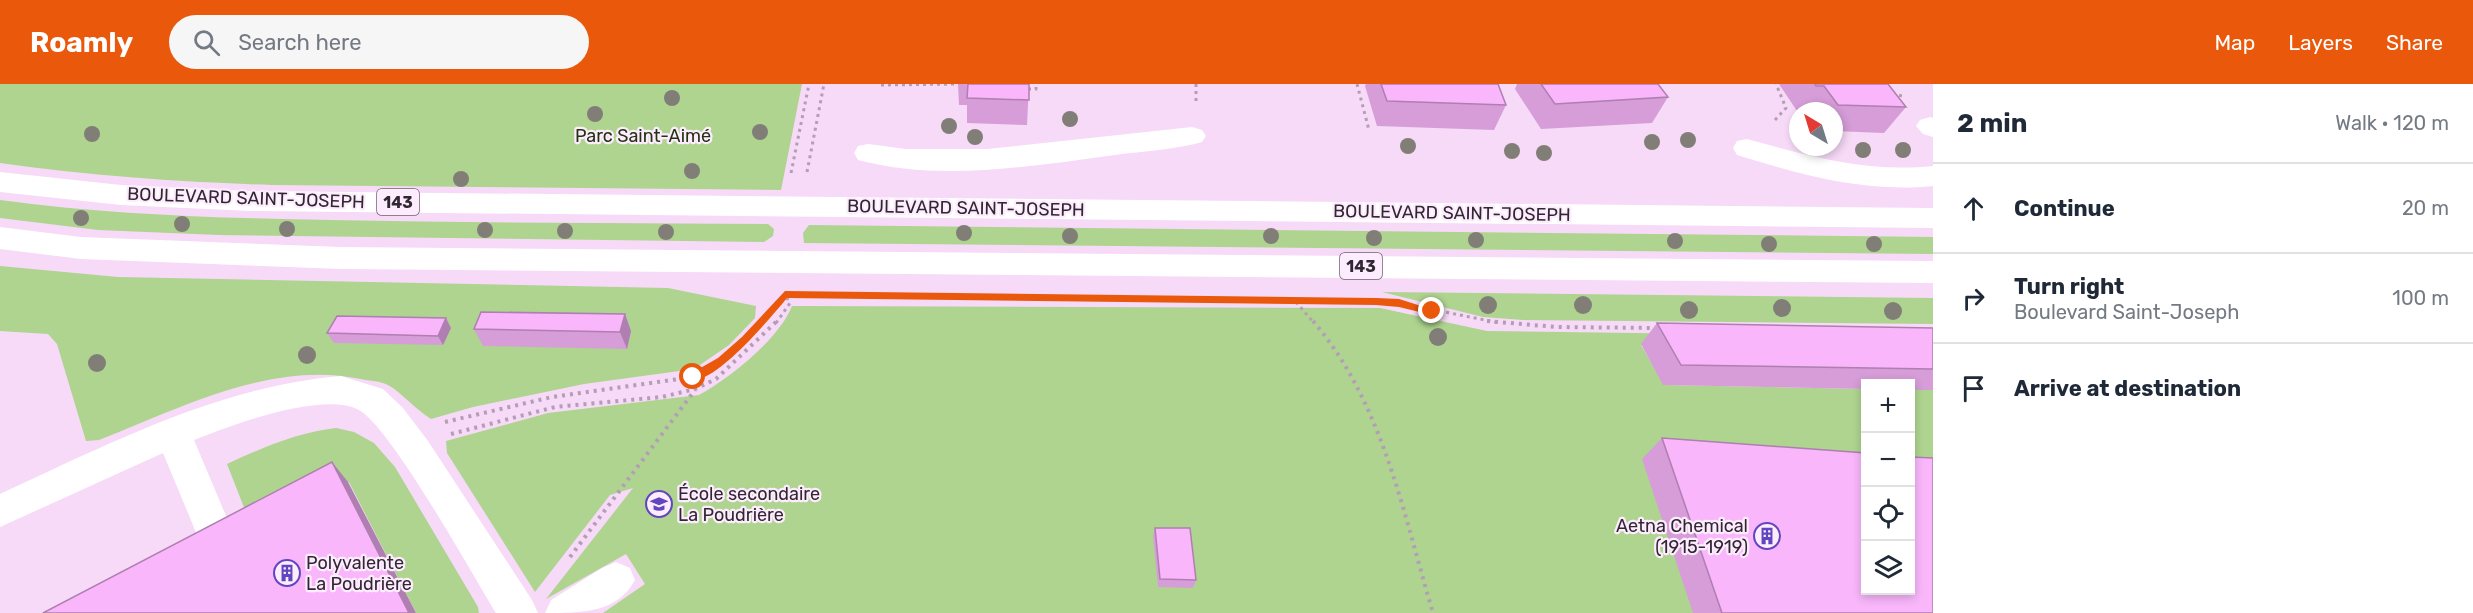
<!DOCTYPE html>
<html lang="en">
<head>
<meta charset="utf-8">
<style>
  body { margin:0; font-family:Rubik,sans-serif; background:#f6f6f7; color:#1f2937 }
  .controls { position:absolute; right:18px; bottom:18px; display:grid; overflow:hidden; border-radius:0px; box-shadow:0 3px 9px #0003 }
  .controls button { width:54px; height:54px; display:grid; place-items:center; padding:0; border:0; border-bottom:2px solid #e0e1e3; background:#fff; color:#1f2937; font:30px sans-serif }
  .compass { position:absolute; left:1789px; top:18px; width:54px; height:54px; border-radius:50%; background:#fff; box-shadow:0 3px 9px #0003; rotate:322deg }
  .stop { position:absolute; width:18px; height:18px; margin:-14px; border:4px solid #ea580c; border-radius:50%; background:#fff }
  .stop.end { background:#ea580c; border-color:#fff; box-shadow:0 2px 6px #0008 }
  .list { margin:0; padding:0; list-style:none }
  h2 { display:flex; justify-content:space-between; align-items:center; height:78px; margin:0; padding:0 24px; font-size:26px }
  h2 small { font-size:20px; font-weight:400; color:#747a83 }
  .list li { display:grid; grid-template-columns:39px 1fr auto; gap:18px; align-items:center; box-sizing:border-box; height:90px; padding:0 24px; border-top:2px solid #e0e1e3 }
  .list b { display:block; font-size:22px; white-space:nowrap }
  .list p { margin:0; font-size:20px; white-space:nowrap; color:#747a83 }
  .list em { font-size:20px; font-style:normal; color:#747a83 }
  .icon { flex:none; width:33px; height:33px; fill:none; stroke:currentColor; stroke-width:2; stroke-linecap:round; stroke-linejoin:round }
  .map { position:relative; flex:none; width:1933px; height:529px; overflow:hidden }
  header { display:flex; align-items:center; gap:36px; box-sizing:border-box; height:84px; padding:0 30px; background:#ea580c; color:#fff }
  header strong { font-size:28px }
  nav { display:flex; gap:33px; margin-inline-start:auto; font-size:21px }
  .search { width:420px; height:54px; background:#f6f6f7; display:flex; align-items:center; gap:15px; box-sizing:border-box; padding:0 21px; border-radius:33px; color:#747a83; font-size:22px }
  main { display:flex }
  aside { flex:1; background:#fff }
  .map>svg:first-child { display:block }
</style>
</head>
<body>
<header>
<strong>Roamly</strong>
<div class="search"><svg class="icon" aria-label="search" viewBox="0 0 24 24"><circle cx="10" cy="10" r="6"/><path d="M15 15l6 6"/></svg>Search here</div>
<nav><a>Map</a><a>Layers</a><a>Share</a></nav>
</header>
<main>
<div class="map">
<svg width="1933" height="529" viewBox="0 0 1933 529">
  <rect width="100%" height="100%" fill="#f6daf7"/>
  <g fill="#aed48f">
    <path d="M0,0H802L781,106L272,101C181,98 90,92 0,79Z"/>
    <path d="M0,116C110,131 220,134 331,136C477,139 623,139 768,140L774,145L773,152L764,158L219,151L98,146L0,134Z"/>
    <path d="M809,141L1933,153V170L804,159L803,149Z"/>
    <path d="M0,182L118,193L668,204L756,222L755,234L729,261L694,285L584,300L473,323L431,335C415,325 402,309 388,301C381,297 369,297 361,295C271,276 181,324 99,356L86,357L57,260L48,250L0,247Z"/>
    <path d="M1382,208L1933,214V240L1523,236L1483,233Z"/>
    <path d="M792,222L1380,224L1487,247L1933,253L1641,261L1664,301L1865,305L1866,506H1910L1911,306H1933V529H603L645,500L626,470L546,515L633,404L610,411L535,508L447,369L446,357L548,329L699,311C730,294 779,255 792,222Z"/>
    <path d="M336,344L354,348L374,359L395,383L478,523L479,529H416L349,398L254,449L227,380C262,364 298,348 336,344Z"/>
  </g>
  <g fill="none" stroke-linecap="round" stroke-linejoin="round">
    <g stroke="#b49eb5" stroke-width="3" stroke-dasharray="3 4" stroke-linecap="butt">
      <path d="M1196,0V19"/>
      <path d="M1357,0L1369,46"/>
      <path d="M881,1L957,0"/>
      <path d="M1028,5H1036V0"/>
      <path d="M1892,11L1905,12"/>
      <path d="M1775,36L1786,24L1776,0"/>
      <path d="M807,88L824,0"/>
      <path d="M791,89L809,0"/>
      <path d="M1296,218L1314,239"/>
      <path d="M1405,220L1500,239"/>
      <path d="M760,239L782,213"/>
      <path d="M776,239L790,219L787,214"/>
    </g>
    <g stroke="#b49eb5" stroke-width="4" stroke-dasharray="3 5" stroke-linecap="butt">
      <path d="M1313,237C1383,319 1403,429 1433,529"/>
      <path d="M1487,237L1556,243L1656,244"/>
      <path d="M445,338L552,313L693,293L721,277L761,237"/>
      <path d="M451,350L555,323L662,313L695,305L716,295L777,237"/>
      <path d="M570,473L695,306"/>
    </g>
    <g fill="#fff" fill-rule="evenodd">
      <path d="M1930,33L1933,34V53L1923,50L1916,42L1920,36Z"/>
      <path d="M1192,43L1202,46L1206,52L1202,58C1174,66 1144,67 1115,71C1033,82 940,98 858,76L854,69L858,62L868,60L906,65H987Z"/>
      <path d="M1747,55C1809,72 1868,89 1933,82V102C1865,109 1801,91 1737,71L1733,64L1737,57Z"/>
      <path d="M341,292L383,305L403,324L428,357L532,516L538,529H496C473,492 388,338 357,325C320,308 231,341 194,356L237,458L231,470L218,475L205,470L163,369L0,443V410C109,360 220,302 341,292Z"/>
      <path d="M616,478L630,484L635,496C618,529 581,529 545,529L551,516L602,484Z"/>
    </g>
    <g fill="#fff" fill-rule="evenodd">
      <path d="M0,88L121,101L250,107L1933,124V144L250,127L121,121L0,108Z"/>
      <path d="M0,143L81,153L342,163L1933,177V199L342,185L81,175L0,165Z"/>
    </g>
  </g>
  <g fill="#817e78">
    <circle cx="672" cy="14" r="8"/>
    <circle cx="595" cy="30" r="8"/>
    <circle cx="1070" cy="35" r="8"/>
    <circle cx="949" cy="42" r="8"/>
    <circle cx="760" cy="48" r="8"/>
    <circle cx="92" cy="50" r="8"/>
    <circle cx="975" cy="53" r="8"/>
    <circle cx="1688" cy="56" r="8"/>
    <circle cx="1652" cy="58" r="8"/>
    <circle cx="1408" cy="62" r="8"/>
    <circle cx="1863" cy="66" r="8"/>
    <circle cx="1903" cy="66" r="8"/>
    <circle cx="1512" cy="67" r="8"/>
    <circle cx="1544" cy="69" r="8"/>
    <circle cx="692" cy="87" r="8"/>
    <circle cx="461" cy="95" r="8"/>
    <circle cx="81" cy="134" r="8"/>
    <circle cx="182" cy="140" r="8"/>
    <circle cx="287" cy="145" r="8"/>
    <circle cx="485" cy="146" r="8"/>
    <circle cx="565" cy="147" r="8"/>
    <circle cx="666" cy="148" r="8"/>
    <circle cx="964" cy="149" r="8"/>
    <circle cx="1070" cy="152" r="8"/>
    <circle cx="1271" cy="152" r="8"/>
    <circle cx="1374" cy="154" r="8"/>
    <circle cx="1476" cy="156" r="8"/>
    <circle cx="1675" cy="157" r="8"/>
    <circle cx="1769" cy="160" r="8"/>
    <circle cx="1874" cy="160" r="8"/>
    <circle cx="1488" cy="221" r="9"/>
    <circle cx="1583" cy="221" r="9"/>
    <circle cx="1782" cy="224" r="9"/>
    <circle cx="1689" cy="226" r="9"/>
    <circle cx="1893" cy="227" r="9"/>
    <circle cx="1438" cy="253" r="9"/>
    <circle cx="307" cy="271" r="9"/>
    <circle cx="97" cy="279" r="9"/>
  </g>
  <g fill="#d69dd8">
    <path d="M958,0H1029L1027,41L967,39V21H959Z"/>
    <path d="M1366,0H1498L1506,21L1494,46L1377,42L1365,2Z"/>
    <path d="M1517,0H1658L1668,13L1652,39L1541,45L1515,5Z"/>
    <path d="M1779,0H1888L1906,23L1884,49L1834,47V27H1797Z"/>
    <path d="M625,230L631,247L627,265L483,262L474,245Z"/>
    <path d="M1657,239L1933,244V306H1911V300H1866V305L1663,301L1641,260Z"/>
    <path d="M451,244L443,261L334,259L327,249Z"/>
    <path d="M1662,354L1933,529H1693L1642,375Z"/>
    <path d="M1155,444L1196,496L1193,504L1158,503L1153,452Z"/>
  </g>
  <g fill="#ae7fb0">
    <path d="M625,230L631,247L627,265L620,248Z"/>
    <path d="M446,234L451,244L443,261L438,252Z"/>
    <path d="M332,378L348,398L416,529H409Z"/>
  </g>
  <g fill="#f9b6fb" stroke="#ae7fb0" stroke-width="1.5">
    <path d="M968,0H1029V16L967,14Z"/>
    <path d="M1381,0H1498L1506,21L1387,17Z"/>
    <path d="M1541,0H1658L1668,13L1555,20Z"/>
    <path d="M1815,0H1888L1906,23L1838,21L1824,2H1816Z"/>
    <path d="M481,228L625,230L620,248L474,245Z"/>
    <path d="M337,232L446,234L438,252L327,249Z"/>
    <path d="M1657,239L1933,244V285L1681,281Z"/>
    <path d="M1662,354L1866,369V507H1911V373L1933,374V529H1722Z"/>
    <path d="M332,378L409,529H43Z"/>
    <path d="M1155,444H1190L1196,496L1160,495Z"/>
  </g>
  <path fill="#ea580c" d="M785,207L1376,214L1399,215L1437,227L1432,231L1399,223L1376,221L787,214C771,233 715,301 690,296V290L718,274L742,253Z"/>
  <defs>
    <symbol id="school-ring" viewBox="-11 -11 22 22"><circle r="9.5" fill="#fdecfd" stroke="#6046bf" stroke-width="1.5"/><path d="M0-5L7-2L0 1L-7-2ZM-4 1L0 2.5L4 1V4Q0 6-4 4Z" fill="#6046bf"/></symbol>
    <symbol id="building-ring" viewBox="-11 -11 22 22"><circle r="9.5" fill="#fdecfd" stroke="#6046bf" stroke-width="1.5"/><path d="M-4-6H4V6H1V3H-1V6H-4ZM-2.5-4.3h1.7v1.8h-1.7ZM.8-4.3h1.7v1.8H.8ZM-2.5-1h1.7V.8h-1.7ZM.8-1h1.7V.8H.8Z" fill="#6046bf"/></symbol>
  </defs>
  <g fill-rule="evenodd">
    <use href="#school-ring" x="644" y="405" width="30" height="30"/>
    <use href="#building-ring" x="1752" y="437" width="30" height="30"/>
    <use href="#building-ring" x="272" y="474" width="30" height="30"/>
  </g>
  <g text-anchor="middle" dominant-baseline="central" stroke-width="4.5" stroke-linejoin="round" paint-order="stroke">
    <g fill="#fdecfd" stroke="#6e626f" stroke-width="1.5">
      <rect x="377" y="105" width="42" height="26" rx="4.5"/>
      <rect x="1340" y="169" width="42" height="26" rx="4.5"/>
    </g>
    <g font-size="16" font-weight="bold" fill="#312732">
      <text x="398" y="118">143</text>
      <text x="1361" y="182">143</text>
    </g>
    <g font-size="18" fill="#213311" stroke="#fdecfd">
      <text x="643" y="52">Parc Saint-Aimé</text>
    </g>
    <g font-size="18" fill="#312732" stroke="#fdecfd">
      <text transform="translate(246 114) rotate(2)">BOULEVARD SAINT-JOSEPH</text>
      <text transform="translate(966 124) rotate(1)">BOULEVARD SAINT-JOSEPH</text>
      <text transform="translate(1452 129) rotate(1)">BOULEVARD SAINT-JOSEPH</text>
    </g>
    <g font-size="18" fill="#312732" stroke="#fdecfd" text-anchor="start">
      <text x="678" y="410">École secondaire<tspan x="678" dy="21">La Poudrière</tspan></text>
      <text x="1748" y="442" text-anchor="end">Aetna Chemical<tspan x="1748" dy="21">(1915-1919)</tspan></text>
      <text x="306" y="479">Polyvalente<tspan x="306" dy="21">La Poudrière</tspan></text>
    </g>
  </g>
</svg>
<div class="controls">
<button>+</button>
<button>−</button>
<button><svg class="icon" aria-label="locate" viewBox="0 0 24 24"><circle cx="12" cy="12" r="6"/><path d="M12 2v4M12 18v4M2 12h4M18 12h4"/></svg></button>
<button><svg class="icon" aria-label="layers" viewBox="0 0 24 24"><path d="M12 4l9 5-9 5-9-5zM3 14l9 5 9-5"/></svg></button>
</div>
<svg class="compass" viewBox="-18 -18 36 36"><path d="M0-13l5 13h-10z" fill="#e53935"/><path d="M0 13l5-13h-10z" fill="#747a83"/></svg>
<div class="stop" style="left:693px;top:293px"></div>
<div class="stop end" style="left:1432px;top:227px"></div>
</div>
<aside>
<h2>2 min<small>Walk · 120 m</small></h2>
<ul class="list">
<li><svg class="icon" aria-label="ahead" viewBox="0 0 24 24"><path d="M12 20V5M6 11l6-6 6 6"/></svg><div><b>Continue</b></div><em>20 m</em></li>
<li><svg class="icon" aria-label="right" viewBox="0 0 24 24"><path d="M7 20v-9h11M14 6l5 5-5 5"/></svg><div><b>Turn right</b><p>Boulevard Saint-Joseph</p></div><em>100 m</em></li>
<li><svg class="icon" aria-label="arrive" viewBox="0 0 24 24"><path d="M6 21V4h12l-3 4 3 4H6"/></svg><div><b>Arrive at destination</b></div></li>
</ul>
</aside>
</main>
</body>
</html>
